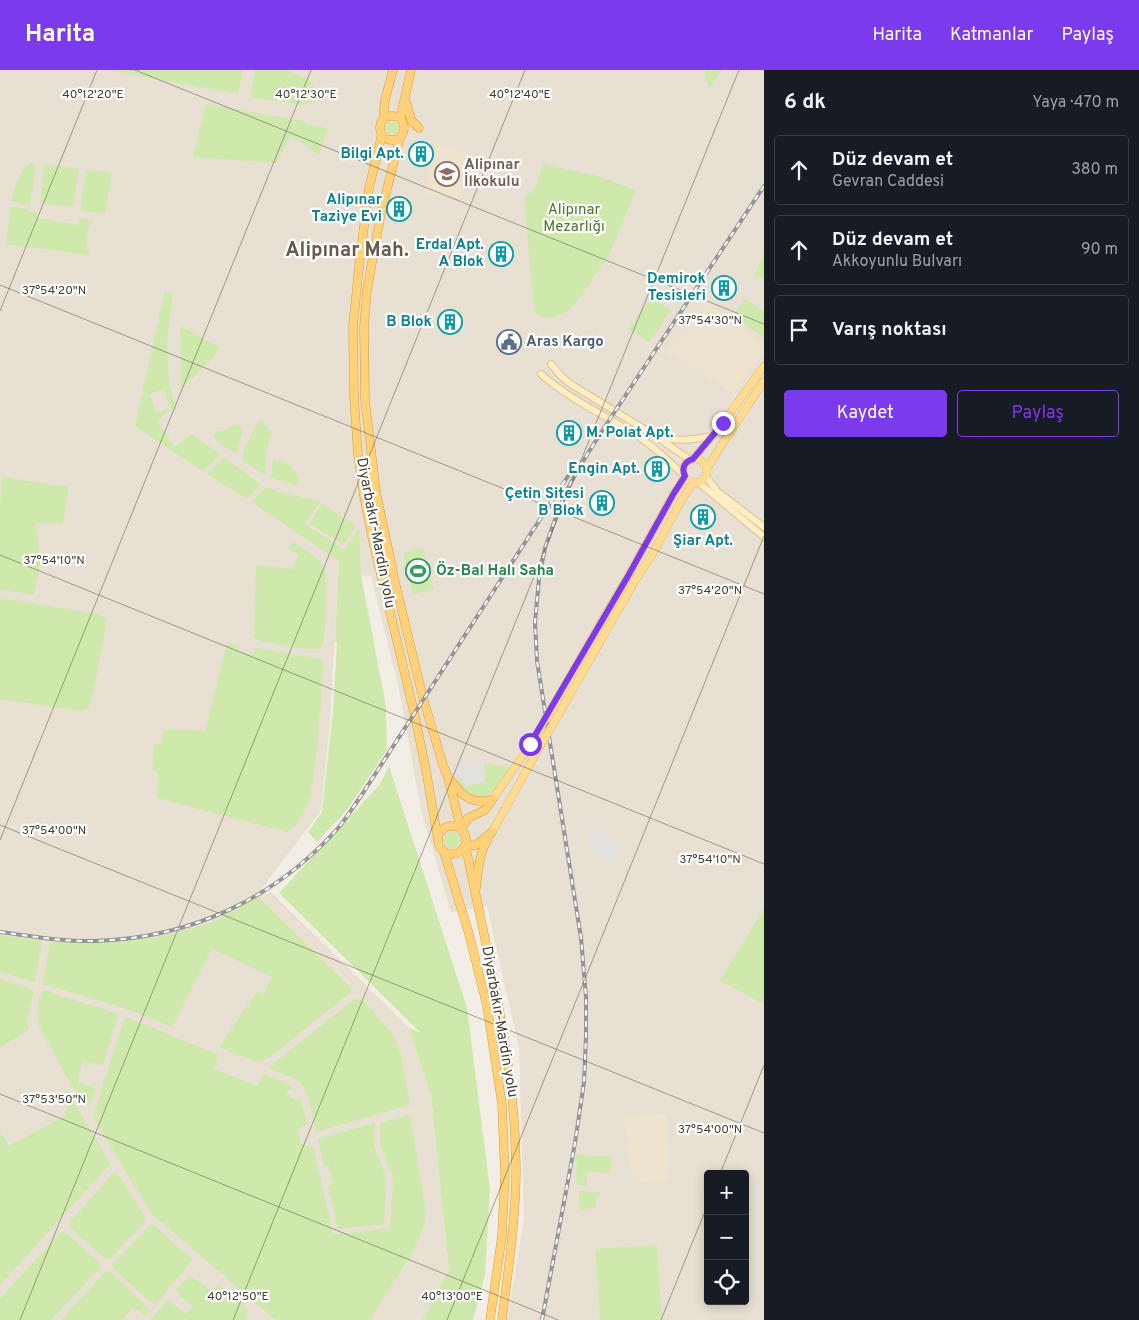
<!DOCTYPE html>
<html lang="tr">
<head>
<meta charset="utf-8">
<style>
  body { margin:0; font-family:Overpass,sans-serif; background:#242831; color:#f1f3f6 }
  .controls { position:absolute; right:15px; bottom:15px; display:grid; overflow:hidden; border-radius:5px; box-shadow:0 2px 12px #0003 }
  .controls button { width:45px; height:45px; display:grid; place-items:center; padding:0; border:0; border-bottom:1px solid #363941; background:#171b24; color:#f1f3f6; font:25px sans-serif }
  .stop { position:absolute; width:15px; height:15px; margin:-11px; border:4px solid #7c3aed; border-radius:50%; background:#fff }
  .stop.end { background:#7c3aed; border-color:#fff; box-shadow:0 1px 5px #0008 }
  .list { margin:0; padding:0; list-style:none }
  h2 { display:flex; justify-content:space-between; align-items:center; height:65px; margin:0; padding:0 20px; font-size:21px }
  h2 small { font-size:16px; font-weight:400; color:#9ea1a6 }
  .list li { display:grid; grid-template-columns:32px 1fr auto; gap:15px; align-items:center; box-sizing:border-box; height:70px; margin:0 10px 10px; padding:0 10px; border:1px solid #363941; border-radius:5px }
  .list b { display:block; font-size:19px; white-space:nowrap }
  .list p { margin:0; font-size:16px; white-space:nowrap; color:#9ea1a6 }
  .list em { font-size:16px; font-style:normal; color:#9ea1a6 }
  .actions { display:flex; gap:10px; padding:15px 20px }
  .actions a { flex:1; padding:11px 0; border:1px solid #7c3aed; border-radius:5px; text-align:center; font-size:18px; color:#7c3aed }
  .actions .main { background:#7c3aed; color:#fff }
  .icon { flex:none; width:28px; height:28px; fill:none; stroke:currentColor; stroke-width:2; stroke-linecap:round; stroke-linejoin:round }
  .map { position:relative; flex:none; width:764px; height:1250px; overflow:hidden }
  header { display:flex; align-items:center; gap:30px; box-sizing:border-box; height:70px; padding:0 25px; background:#7c3aed; color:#fff }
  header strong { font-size:24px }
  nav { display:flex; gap:28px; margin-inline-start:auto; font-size:18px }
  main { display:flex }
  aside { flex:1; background:#171b24 }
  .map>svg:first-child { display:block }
</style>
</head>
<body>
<header>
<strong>Harita</strong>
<nav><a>Harita</a><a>Katmanlar</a><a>Paylaş</a></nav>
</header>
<main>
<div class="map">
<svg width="764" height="1250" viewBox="0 0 764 1250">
  <rect width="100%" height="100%" fill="#f3eee5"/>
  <path fill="#e7e0d3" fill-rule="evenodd" d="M0,0H764V1250H507L524,1149L519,978L487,836L451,842L421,740L399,619L371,506L361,505L339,491L330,652L321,741L262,818L266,824L271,822L409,958L431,1026L449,1201L422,1250H0ZM708,1104H745V1231H708Z"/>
  <g fill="#ede3ce">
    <path d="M437,73L469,82L462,129L424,126L432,77Z"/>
    <path d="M706,231L764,273V282L734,324L667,283Z"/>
    <path d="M667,1044L669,1110L633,1112L623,1047Z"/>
  </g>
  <g fill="#cfe9ac">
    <path d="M107,0H243L238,24Z"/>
    <path d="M255,0H291V3L309,8L315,18L316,30L303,35L250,27Z"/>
    <path d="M705,0H722L710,18L706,10Z"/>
    <path d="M206,34L303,51L308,55L328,58L319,85L291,65L276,93L193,87Z"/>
    <circle cx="392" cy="58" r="6"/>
    <path d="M32,92L36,96L30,135L11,131C16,117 18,100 32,92Z"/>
    <path d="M44,94L79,99L73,137L40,133Z"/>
    <path d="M543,94L598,106L636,120L609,185L583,223L570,239L562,244L549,248L537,246L534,241L524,127L535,119Z"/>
    <path d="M86,100L112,103L105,144L80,140Z"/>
    <path d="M11,137L28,139V142L34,141L37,143V148L79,155L80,148L93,150V154L89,155L86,178L89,179L88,185L6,174Z"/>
    <path d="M764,184V209L754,205Z"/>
    <path d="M165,221L173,223L167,268L169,312L176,339L170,338L164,319L150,324L156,343L168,338L169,341L157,351L175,377L192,364L220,385L203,401L135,356Z"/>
    <path d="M650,227L671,240L649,272L629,259Z"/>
    <path d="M745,229L764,241V268L733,246Z"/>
    <path d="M180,256L218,276L220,280L181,320Z"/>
    <path d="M260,349L269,359L272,364L267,378L265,405L242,390L244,379Z"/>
    <path d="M234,354L239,355L243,359L236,384L216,371L214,365L216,361H224Z"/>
    <path d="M224,388L261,414L247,429L207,404Z"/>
    <path d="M273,388L289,394L299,408L297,415L271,408Z"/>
    <path d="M2,407L69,417L63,453H35L41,489L34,525L0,519V436Z"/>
    <path d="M266,417L282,423L321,431L305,454L344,480L359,458L361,505L386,636L387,680L347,740L317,772L308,762L322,742L333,641L337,572L335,571L339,491L251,432Z"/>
    <path d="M322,434L356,456L343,475L310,453Z"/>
    <path d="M293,472L307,481L322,493L326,504L325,561L323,573L321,579H306L260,571L254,567L256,495L293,499L298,484L288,478Z"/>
    <path d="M423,478L434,519L413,524L403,483Z"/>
    <path d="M0,528L97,544L104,547L107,551L92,628L88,639L81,641L0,629Z"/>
    <path d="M227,573L239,576L238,582L254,584L255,578L320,589L324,592L317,680L311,723L309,733L300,749L295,757L287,762L157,728L158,701L152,700L154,674H162L163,659L205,661Z"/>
    <path d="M484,693L510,697L492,722L482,728L472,726L462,719L456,707H459L466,716L486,710Z"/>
    <path d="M389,696L467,938L490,1119L485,1205L473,1250H422L449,1200L431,1026L409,958L421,963L279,823L380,714Z"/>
    <circle cx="452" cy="770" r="8"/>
    <path d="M258,827L350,917L351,922L269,988L260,992L253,991L219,977L256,922L263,925L272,907L212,879L172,957L124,938L43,914L50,872L74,873L116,872L173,864L213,852Z"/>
    <path d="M764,839V934L720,910Z"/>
    <path d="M0,865L42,871L35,912L0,902Z"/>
    <path d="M0,909L34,920L27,952L29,959L0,978Z"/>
    <path d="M43,920L116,943L118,946L103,995L82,992L78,1013L96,1018L92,1030L89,1035H85C72,1016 60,996 49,975C45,968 39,959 38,950C36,941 38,928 43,920Z"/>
    <path d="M357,929L361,930L372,940L393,965L401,984L410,1035L316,1062C313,1047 309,1015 294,1008C286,1005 276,1003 269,997L352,931Z"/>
    <path d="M127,947L219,985L213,999L258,1016L263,1004L285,1012L292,1017L286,1024L296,1031L300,1026L307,1054L298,1059L301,1073L314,1080L333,1165L390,1158L393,1108L380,1075V1053L410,1045L425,1135V1152L420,1167L409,1188L370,1250H276L152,1144L143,1130L93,1047L124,949Z"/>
    <path d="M66,1017L110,1094L0,1215V1062L9,1076L66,1045Z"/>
    <path d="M375,1053V1078L387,1110L384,1154L338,1159L328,1116L333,1114L329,1096H324L318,1069Z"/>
    <path d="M576,1084L612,1087L610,1103L587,1101V1115H577Z"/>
    <path d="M113,1103L118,1104L145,1147L144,1153L110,1189L104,1188L71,1158L69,1154L71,1151Z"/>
    <path d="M579,1121L600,1122V1126L596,1127V1138L582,1140L579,1136Z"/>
    <path d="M151,1154L155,1155L177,1177L192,1188V1190L157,1233L154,1234L150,1232L113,1198L112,1195Z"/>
    <path d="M63,1162L68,1164L99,1193L101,1197L51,1250H0V1229L58,1165Z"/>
    <path d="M657,1175L662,1250H600L595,1179Z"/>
    <path d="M108,1201L110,1202L148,1238L149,1243L145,1246L133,1237L122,1250H61L105,1202Z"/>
    <path d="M190,1205L211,1221L219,1214L241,1233L247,1241V1250H150L168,1230L186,1244L193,1237L179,1225L177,1219Z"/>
  </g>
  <g fill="#e3e1dd">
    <path d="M482,694L485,712L466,716L453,697Z"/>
    <path d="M588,754L624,777L612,794L591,781Z"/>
  </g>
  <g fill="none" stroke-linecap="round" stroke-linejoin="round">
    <defs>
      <g id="secondary">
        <path d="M551,294L560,305L569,313L657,367L690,390"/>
        <path d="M541,304C570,330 607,346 639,367C656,378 669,392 684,405"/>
        <path d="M661,368C681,371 692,370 712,366"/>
        <path d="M705,406L718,422L764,457"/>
        <path d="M698,412L764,467"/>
      </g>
      <g id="primary">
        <path d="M693,389L723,353L764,296"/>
        <circle cx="695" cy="401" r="12"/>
        <path d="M706,400L723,373L764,311"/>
        <path d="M593,566L628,506L674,423L685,407"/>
        <path d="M600,572L635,511L653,483L680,433L693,412"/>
        <path d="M492,730L531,674"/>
        <path d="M492,762L537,682"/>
      </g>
      <g id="trunk">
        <path d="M406,32L411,50L419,58"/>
        <circle cx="392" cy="58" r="12"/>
        <path d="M400,49L411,0"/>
        <path d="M383,50L385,30L393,0"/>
        <path d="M382,64L369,118L360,187L353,256L354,327L358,384L364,426L372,467L414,642L426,700L438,770"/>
        <path d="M400,67L381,143L367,220L364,257L365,330L376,422L395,512L423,628L443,695L448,707L461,759"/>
        <path d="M452,712C463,727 472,734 492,730"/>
        <circle cx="452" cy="770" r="14"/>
        <path d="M461,759L468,748L485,740L492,730"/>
        <path d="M492,762L476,775L465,776L469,792C487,882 510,973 515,1065C515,1076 516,1088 516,1099C516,1150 508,1200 502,1250"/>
        <path d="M444,782L469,864L487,936L502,1034L505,1105L502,1166L490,1250"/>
        <path d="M476,818C478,802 479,783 488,769"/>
      </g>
    </defs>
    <use href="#secondary" stroke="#d8c395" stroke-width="8"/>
    <use href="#primary" stroke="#e7b95e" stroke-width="8"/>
    <use href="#trunk" stroke="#e29a30" stroke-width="9"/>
    <use href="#secondary" stroke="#ffeec3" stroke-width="6"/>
    <use href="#primary" stroke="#ffdc92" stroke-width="7"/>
    <use href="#trunk" stroke="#ffd17b" stroke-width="8"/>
    <defs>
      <g id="rail">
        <path d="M0,862C31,866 63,872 95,871C191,868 275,829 339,757C347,747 354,736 361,726L568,406"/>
        <path d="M542,1250L575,1073L584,1012L586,967V927L581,868L537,591L535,552L539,509L545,478L556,447L567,420L580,396L602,361L764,116"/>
      </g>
    </defs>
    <use href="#rail" stroke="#959595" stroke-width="4"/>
    <use href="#rail" stroke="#fff" stroke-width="2" stroke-dasharray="5.5" stroke-linecap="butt"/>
    <defs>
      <g id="primary-bridge">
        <path d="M531,674L593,566"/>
        <path d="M537,682L600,572"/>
      </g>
    </defs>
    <use href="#primary-bridge" stroke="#e7b95e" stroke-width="8" stroke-linecap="butt"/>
    <use href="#primary-bridge" stroke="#ffdc92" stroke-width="7"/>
  </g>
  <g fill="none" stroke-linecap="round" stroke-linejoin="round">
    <path stroke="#7c3aed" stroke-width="6" d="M530,674L628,506L674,423L685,406C681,398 685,391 693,389L723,353"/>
  </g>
  <path fill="none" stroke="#453e34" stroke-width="1" stroke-opacity="0.45" d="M135,0L764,254M0,215L764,524M0,241L97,0M0,485L764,794M0,755L764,1063M0,770L311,0M0,1024L558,1250M720,1104L764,995M20,1250L525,0M233,1250L739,0M447,1250L764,466M661,1250L708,1134"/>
  <defs>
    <symbol id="building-ring" viewBox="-11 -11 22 22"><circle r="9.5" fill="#fff" stroke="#0f9aa8" stroke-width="1.5"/><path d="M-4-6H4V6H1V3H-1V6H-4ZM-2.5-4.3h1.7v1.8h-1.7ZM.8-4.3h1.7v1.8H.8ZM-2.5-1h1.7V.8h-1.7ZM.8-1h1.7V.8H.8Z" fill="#0f9aa8"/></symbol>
    <symbol id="school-ring" viewBox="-11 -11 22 22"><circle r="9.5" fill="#fff" stroke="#8d6e63" stroke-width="1.5"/><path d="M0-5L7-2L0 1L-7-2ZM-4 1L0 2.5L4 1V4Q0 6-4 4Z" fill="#8d6e63"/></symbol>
    <symbol id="civic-ring" viewBox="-11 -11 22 22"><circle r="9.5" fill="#fff" stroke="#5c6f8a" stroke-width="1.5"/><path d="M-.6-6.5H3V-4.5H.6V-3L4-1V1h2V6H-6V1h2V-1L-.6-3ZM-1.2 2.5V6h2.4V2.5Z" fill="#5c6f8a"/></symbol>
    <symbol id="stadium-ring" viewBox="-11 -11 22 22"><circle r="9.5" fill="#fff" stroke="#2e9e5b" stroke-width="1.5"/><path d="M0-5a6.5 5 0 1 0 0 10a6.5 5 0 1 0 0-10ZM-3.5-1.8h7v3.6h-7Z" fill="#2e9e5b"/></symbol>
  </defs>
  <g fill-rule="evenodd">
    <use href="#building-ring" x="407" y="70" width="28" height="28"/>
    <use href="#school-ring" x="433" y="90" width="28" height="28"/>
    <use href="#building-ring" x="385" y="125" width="28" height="28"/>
    <use href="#building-ring" x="487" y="170" width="28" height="28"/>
    <use href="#building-ring" x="710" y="204" width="28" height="28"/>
    <use href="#building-ring" x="436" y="238" width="28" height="28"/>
    <use href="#civic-ring" x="495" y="258" width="28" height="28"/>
    <use href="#building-ring" x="555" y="349" width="28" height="28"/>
    <use href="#building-ring" x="643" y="385" width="28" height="28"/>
    <use href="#building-ring" x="588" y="419" width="28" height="28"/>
    <use href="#building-ring" x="689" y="433" width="28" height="28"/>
    <use href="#stadium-ring" x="404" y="487" width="28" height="28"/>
  </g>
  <g text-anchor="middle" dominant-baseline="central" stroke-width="4.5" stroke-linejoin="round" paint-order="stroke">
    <g font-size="15" font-weight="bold" fill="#0d838f" stroke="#fff" text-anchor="end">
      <text x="404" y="84">Bilgi Apt.</text>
      <text x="382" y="130">Alipınar<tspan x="382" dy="17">Taziye Evi</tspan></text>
      <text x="484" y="175">Erdal Apt.<tspan x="484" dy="17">A Blok</tspan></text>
      <text x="706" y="209">Demirok<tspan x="706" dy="17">Tesisleri</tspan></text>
      <text x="432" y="252">B Blok</text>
      <text x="586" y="363" text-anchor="start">M. Polat Apt.</text>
      <text x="640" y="399">Engin Apt.</text>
      <text x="584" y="424">Çetin Sitesi<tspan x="584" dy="17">B Blok</tspan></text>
      <text x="703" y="471" text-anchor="middle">Şiar Apt.</text>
    </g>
    <g font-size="15" font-weight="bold" fill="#785e54" stroke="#fff" text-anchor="start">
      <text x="464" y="95">Alipınar<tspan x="464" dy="17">İlkokulu</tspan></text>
    </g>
    <g font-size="15" fill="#487926" stroke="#fff">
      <text x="574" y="140">Alipınar<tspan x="574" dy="17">Mezarlığı</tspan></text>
    </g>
    <g font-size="15" font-weight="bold" fill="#4e5e75" stroke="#fff" text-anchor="start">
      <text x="526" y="272">Aras Kargo</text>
    </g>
    <g font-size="15" fill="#453e34" stroke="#fff">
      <text transform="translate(375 463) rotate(79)">Diyarbakır-Mardin yolu</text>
      <text transform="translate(499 952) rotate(80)">Diyarbakır-Mardin yolu</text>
    </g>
    <g font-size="15" font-weight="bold" fill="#27864d" stroke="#fff" text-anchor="start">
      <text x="436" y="501">Öz-Bal Halı Saha</text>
    </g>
    <g font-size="20" font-weight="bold" fill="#695c4b" stroke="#fff">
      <text x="347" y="181">Alipınar Mah.</text>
    </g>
  </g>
  <g font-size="12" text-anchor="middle" fill="#453e34" stroke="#fff" stroke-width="4.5" stroke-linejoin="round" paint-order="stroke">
    <text x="93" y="28">40°12'20"E</text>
    <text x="306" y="28">40°12'30"E</text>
    <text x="520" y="28">40°12'40"E</text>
    <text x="54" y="224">37°54'20"N</text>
    <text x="710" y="254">37°54'30"N</text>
    <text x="54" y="494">37°54'10"N</text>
    <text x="710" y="524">37°54'20"N</text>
    <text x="54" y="764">37°54'00"N</text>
    <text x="710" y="793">37°54'10"N</text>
    <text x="54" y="1033">37°53'50"N</text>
    <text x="710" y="1063">37°54'00"N</text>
    <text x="238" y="1230">40°12'50"E</text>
    <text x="452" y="1230">40°13'00"E</text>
  </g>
</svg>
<div class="controls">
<button>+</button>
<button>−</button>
<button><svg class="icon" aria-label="locate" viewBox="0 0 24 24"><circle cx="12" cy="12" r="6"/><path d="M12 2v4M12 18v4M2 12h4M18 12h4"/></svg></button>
</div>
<div class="stop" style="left:530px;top:674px"></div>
<div class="stop end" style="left:723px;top:353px"></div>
</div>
<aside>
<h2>6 dk<small>Yaya · 470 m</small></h2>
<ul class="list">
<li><svg class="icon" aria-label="ahead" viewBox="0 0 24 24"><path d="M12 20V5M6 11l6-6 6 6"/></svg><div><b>Düz devam et</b><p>Gevran Caddesi</p></div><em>380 m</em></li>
<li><svg class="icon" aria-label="ahead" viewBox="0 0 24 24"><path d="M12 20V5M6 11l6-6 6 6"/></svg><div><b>Düz devam et</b><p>Akkoyunlu Bulvarı</p></div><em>90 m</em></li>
<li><svg class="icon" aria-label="arrive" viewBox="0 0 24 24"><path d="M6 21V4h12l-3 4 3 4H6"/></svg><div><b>Varış noktası</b></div></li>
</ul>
<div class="actions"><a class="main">Kaydet</a><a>Paylaş</a></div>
</aside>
</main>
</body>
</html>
